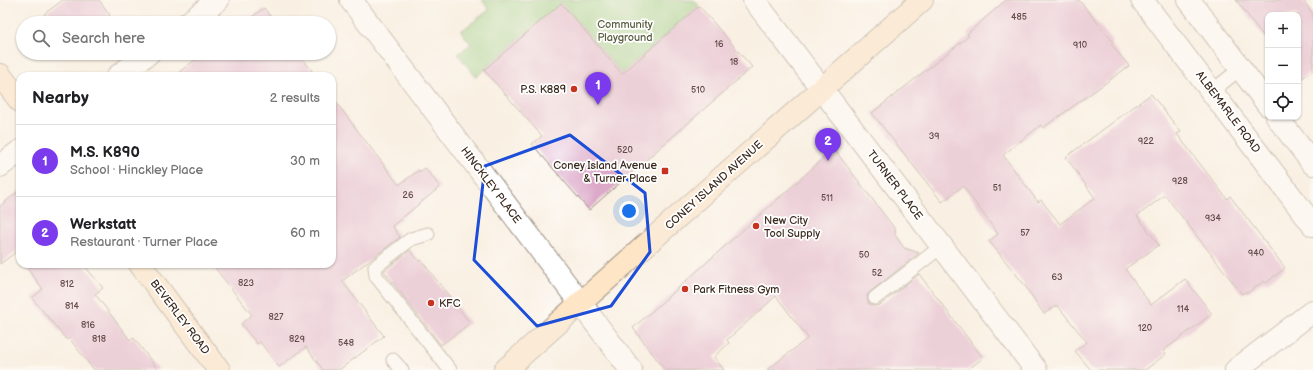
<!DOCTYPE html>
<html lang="en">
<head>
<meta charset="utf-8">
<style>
  body { margin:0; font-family:"Balsamiq Sans",sans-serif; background:#f6f6f6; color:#202124 }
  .controls { position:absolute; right:12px; top:12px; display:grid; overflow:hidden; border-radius:8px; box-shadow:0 1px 3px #0004 }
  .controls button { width:36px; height:36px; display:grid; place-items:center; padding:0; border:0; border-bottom:1px solid #e0e0e0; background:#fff; color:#202124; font:20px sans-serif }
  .you { position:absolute; left:629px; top:211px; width:14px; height:14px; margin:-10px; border:3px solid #fff; border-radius:50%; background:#1a73e8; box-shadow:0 0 0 6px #1a73e833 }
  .badge { display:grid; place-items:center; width:26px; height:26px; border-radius:50%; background:#7c3aed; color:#fff; font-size:13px; font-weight:700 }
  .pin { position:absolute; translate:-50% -33px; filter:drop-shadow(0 1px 2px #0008) }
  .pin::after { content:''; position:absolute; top:21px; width:14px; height:12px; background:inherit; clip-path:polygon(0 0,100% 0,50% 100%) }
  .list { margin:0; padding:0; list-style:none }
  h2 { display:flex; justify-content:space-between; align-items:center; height:52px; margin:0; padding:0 16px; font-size:17px }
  h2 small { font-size:13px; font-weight:400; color:#757577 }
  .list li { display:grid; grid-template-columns:26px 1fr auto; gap:12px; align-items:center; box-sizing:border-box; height:72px; padding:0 16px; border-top:1px solid #e0e0e0 }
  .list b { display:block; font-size:15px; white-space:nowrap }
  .list p { margin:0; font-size:13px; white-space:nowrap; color:#757577 }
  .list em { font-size:13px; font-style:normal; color:#757577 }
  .icon { flex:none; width:22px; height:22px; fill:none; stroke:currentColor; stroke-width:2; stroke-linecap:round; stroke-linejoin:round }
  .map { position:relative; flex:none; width:1313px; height:370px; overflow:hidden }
  .search { position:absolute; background:#fff; box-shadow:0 1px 3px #0004; left:16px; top:16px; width:320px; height:44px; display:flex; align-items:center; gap:10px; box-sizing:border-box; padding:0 14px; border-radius:22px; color:#757577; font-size:15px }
  .panel { position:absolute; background:#fff; box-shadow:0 1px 3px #0004; left:16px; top:72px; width:320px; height:196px; border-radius:12px }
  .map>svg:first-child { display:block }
</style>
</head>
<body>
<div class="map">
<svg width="1313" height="370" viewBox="0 0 1313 370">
  <rect width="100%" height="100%" fill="#fff"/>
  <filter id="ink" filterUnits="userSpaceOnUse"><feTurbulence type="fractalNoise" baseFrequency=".025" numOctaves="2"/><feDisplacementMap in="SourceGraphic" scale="8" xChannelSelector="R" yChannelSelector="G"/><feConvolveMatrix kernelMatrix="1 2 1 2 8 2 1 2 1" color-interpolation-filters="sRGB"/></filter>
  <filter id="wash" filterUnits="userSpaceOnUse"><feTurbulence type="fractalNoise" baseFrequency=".012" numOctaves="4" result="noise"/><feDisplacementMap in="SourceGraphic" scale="16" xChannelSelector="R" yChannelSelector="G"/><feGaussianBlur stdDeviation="0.9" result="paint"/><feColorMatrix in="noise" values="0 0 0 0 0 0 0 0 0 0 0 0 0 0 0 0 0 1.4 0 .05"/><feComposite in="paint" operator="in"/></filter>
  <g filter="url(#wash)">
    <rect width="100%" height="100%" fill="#f9f0e3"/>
    <path fill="#95ce81" stroke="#687c50" d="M482,0H694L699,6L622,74L561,3L476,77L458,54L471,44L461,31L489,10Z"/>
    <g id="blocks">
      <g fill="#dca9c9">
        <path d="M63,0H99L110,15L100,23H39L46,17L44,14Z"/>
        <path d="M1006,0H1079L1113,42L1111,44L1129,66L1043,128L1041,125L1003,155L1038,202L1041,200L1060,224L1095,198L1066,157L1151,94L1181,132L1177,134L1227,199L1230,196L1285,268L1266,283L1264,281L1247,293L1245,292L1242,294L1165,195L1137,216L1159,245L1125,269L1151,305L1185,279L1212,314L1163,351L1166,354L1145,370H1091L1075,351L1087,342L1057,305L1044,314L1023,283L989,241L998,234L963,186L942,202L872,113L969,36L967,34Z"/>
        <path d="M1236,0H1303L1313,14V70L1298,81V15H1268V42Z"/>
        <path d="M561,3L622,74L699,6L752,67L589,210L532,144L542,136L484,70Z"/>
        <path d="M264,8L276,23H244Z"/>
        <path d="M204,53H298L316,76H174Z"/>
        <path d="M332,97L399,185L419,170L420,172L425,168L440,187L392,226L400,237L342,281L384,336L339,370H323L306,347L279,367L260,342L257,344L241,324L252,315L212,264H332Z"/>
        <path d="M834,149L895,229V235L904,248L919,253L870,292L867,295L868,303L872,306L880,305L919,274L983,358L967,370H767L808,338L776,296L727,340L729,343L714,357L724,370H665L633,328Z"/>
        <path d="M20,190V249L0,264V206Z"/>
        <path d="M410,250L419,261L421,260L470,323L441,345L384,271Z"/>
        <path d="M24,264H83L103,288L95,294L130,340L133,337L158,370H94L69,338L67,340L32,298L43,289Z"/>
      </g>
    </g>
  </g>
  <g filter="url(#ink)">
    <use href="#blocks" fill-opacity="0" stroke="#9a8d80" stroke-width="1"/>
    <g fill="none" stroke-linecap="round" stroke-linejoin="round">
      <defs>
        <g id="lane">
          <path d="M1212,91L1240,69"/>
          <path d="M428,234L411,239L375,267L376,276L450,370"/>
          <path d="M875,298L942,246"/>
          <path d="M393,360L402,370"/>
        </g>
        <g id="street">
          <path d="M351,0L631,370"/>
          <path d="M754,0L1036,370"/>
          <path d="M1142,0L1313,225"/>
          <path d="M1189,0L1268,105"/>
          <path d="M188,23L218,0"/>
          <path d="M118,76L149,53"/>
          <path d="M1277,117L1313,164"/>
          <path d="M0,166L20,151"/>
          <path d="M1236,370L1313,311"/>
        </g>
        <g id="secondary">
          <path d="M0,75L20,101"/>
          <path d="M140,264L219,370"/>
          <path d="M505,370L922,0"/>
        </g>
      </defs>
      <use href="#lane" stroke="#9a8d80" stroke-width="15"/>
      <use href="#street" stroke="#9a8d80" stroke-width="24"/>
      <use href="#secondary" stroke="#9a8d80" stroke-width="24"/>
      <use href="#lane" stroke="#fff" stroke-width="13"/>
      <use href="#street" stroke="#fff" stroke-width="22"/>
      <use href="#secondary" stroke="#fde5c5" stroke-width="22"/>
    </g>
  </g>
  <path d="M0 0H1313V370H0ZM570,135L645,193L650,252L611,306L537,326L474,260L485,166Z" fill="#f9f0e3" fill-opacity=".55" fill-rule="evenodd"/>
  <path fill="none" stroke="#1d4ed8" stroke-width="3" stroke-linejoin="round" d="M570,135L645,193L650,252L611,306L537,326L474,260L485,166Z"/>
  <g fill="#c8321e" stroke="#fff" stroke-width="1.5">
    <circle cx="574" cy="89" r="4"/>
    <rect x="661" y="167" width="8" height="8" rx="2"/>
    <circle cx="756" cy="226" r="4"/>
    <circle cx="685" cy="289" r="4"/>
    <circle cx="431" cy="303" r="4"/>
  </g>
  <g text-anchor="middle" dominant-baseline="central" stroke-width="3.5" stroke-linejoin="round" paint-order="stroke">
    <g font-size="9" fill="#634a49">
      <text x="1019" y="17">485</text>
      <text x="719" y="44">16</text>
      <text x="1080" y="45">910</text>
      <text x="734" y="62">18</text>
      <text x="698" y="90">510</text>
      <text x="934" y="136">39</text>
      <text x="1146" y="141">922</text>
      <text x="625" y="150">520</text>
      <text x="1180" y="181">928</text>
      <text x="997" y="188">51</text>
      <text x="408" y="195">26</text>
      <text x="827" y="198">511</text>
      <text x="1213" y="218">934</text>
      <text x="1025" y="233">57</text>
      <text x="1256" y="253">940</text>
      <text x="864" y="255">50</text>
      <text x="877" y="273">52</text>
      <text x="1057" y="277">63</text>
      <text x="246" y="283">823</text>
      <text x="67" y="284">812</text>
      <text x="72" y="306">814</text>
      <text x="1183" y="309">114</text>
      <text x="276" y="317">827</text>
      <text x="88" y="325">816</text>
      <text x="1145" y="328">120</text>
      <text x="99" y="339">818</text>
      <text x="297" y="339">829</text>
      <text x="346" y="343">548</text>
    </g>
    <g font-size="11" fill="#565b3c" stroke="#fff">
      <text x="625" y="24">Community<tspan x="625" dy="13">Playground</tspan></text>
    </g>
    <g font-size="11" fill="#3b2a1e" stroke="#fff" text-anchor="start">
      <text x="566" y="89" text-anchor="end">P.S. K889</text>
      <text x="657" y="165" text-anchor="end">Coney Island Avenue<tspan x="657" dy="13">&amp; Turner Place</tspan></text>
      <text x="764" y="220">New City<tspan x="764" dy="13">Tool Supply</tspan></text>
      <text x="693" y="289">Park Fitness Gym</text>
      <text x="439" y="303">KFC</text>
    </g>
    <g font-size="11" fill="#3b2a1e" stroke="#fff">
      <text transform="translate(1228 112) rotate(53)">ALBEMARLE ROAD</text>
      <text transform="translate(491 185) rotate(53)">HINCKLEY PLACE</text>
      <text transform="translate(714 185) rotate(-42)">CONEY ISLAND AVENUE</text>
      <text transform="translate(895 185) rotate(53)">TURNER PLACE</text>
      <text transform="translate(180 317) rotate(53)">BEVERLEY ROAD</text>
    </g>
  </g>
</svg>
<div class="controls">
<button>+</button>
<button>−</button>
<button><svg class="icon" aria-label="locate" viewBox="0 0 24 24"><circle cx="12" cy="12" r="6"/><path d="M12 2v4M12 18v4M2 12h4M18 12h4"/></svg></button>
</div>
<div class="you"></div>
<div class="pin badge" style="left:598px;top:105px">1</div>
<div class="pin badge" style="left:828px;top:161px">2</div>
<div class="search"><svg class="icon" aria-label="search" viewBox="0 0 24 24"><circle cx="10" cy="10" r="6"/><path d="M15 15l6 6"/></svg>Search here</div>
<section class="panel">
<h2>Nearby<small>2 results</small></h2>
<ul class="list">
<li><span class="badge">1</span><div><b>M.S. K890</b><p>School · Hinckley Place</p></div><em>30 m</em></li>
<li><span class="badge">2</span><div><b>Werkstatt</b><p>Restaurant · Turner Place</p></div><em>60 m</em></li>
</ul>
</section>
</div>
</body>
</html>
